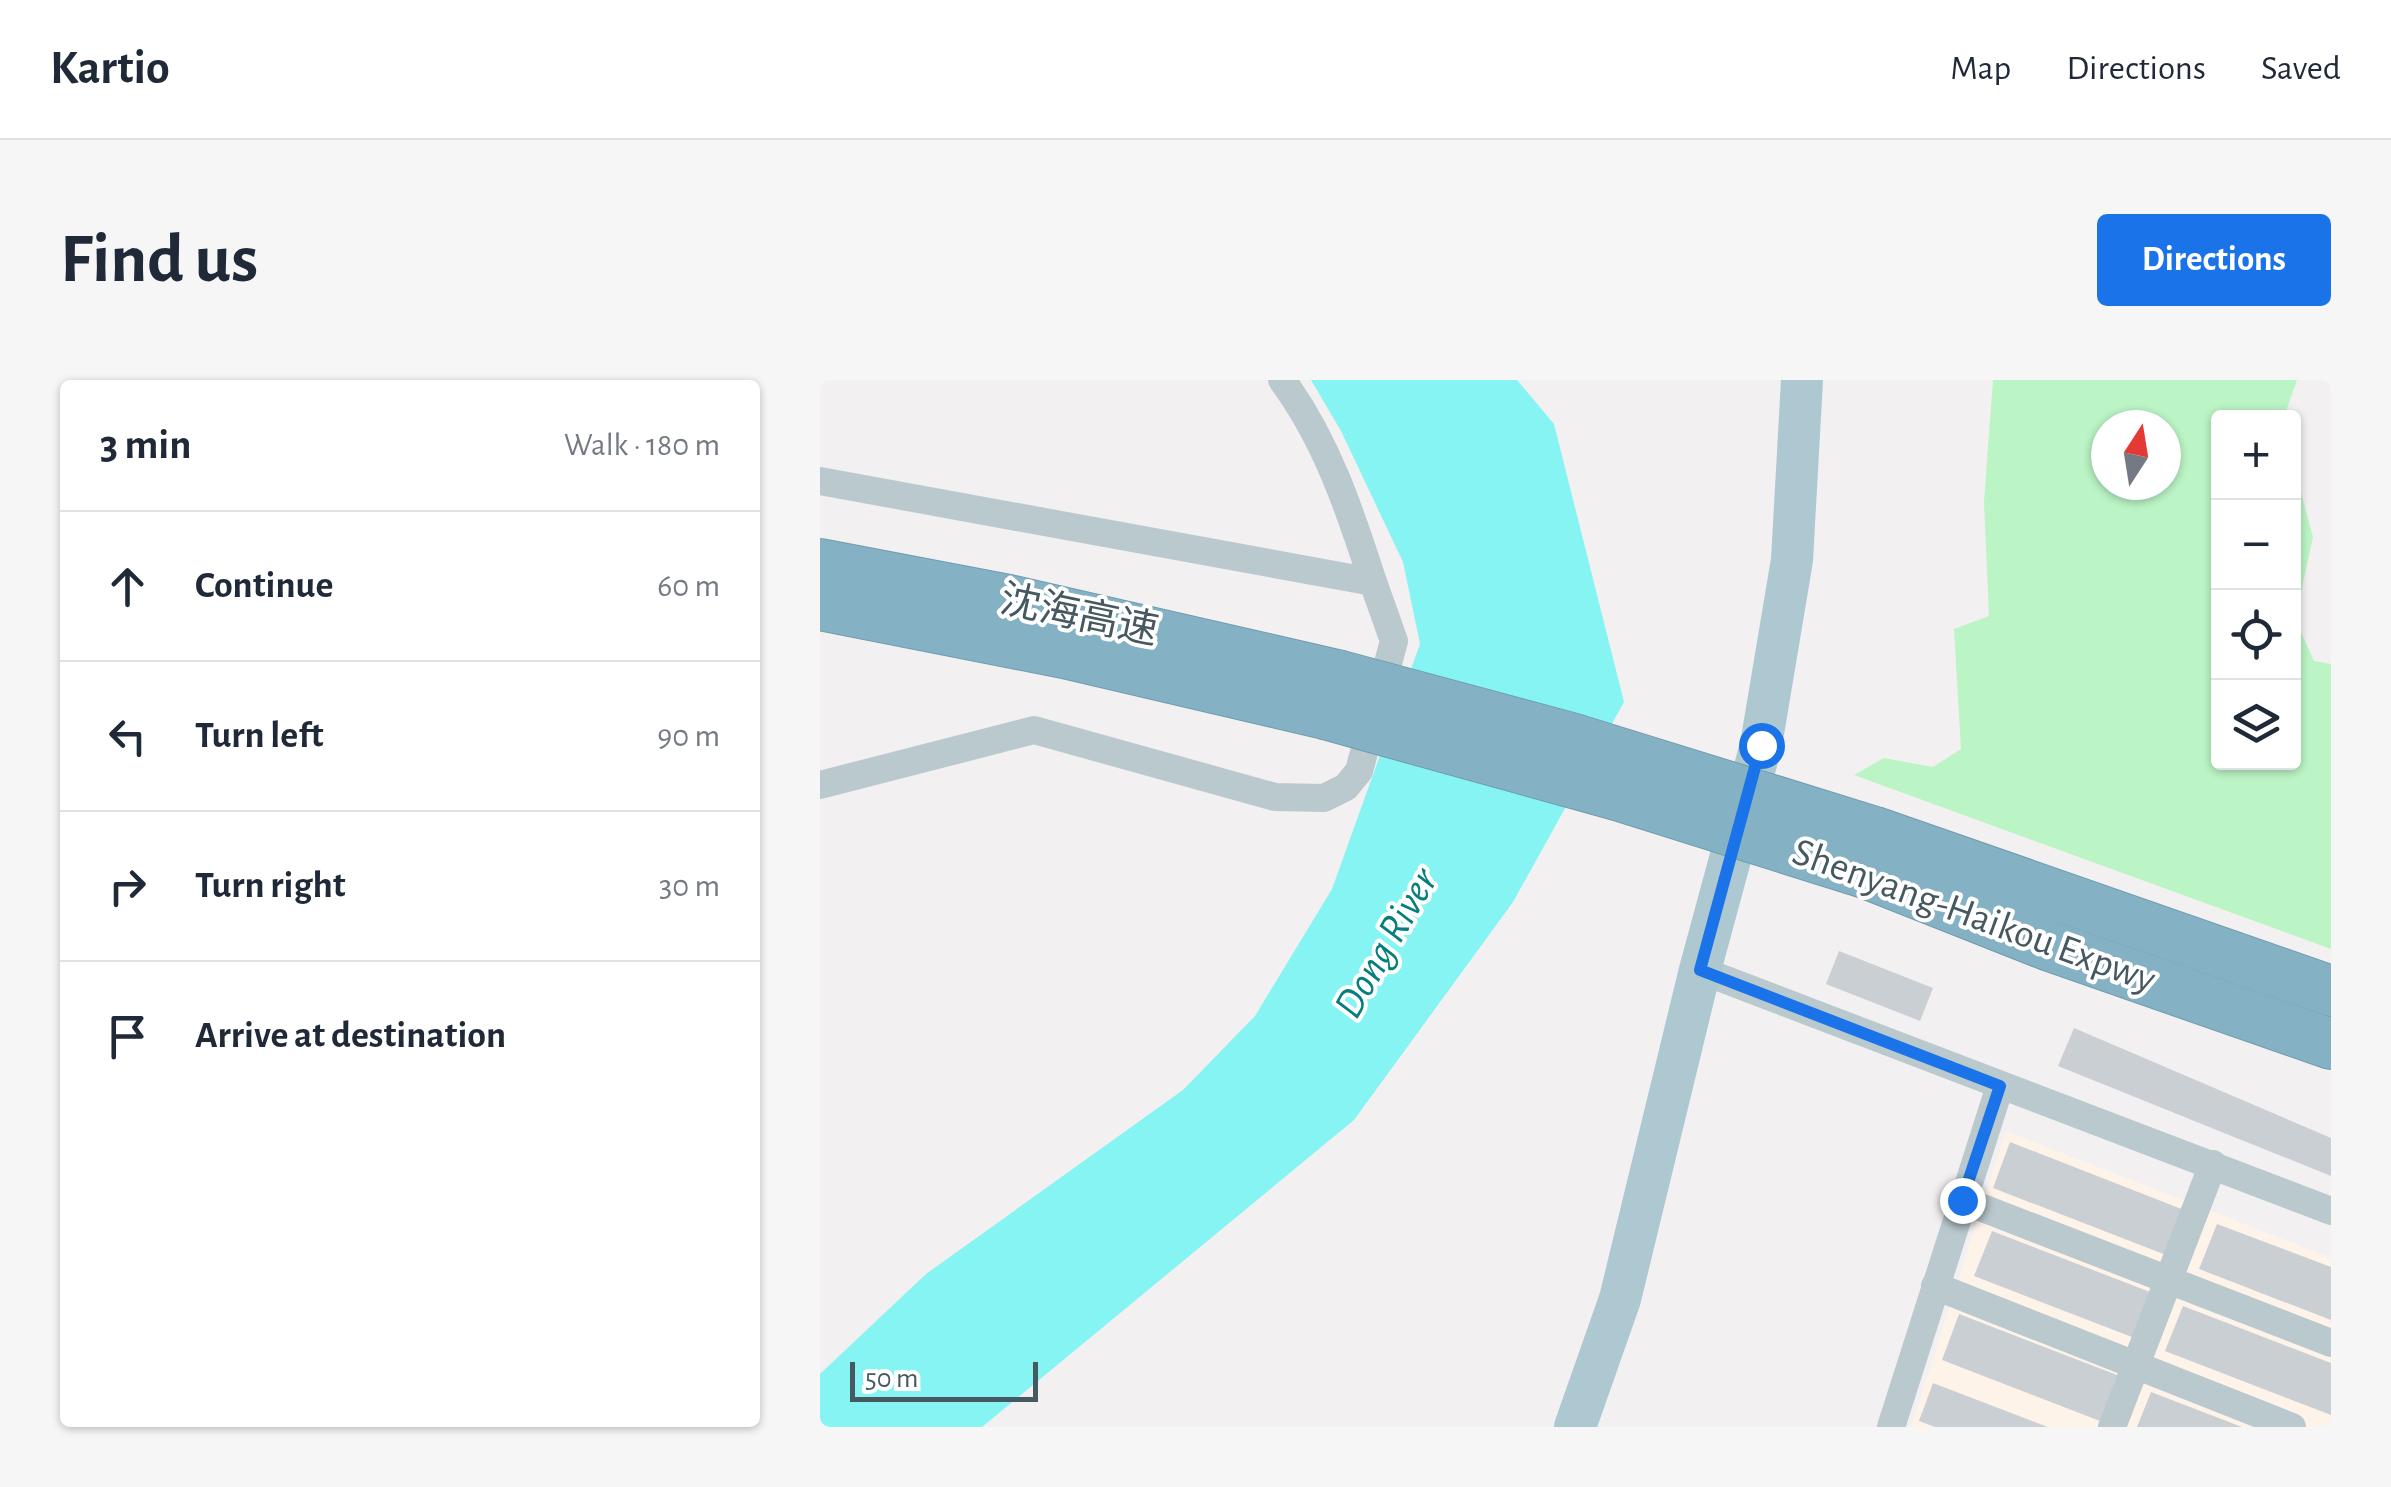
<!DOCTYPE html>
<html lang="en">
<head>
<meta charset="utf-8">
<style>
  body { margin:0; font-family:"Alegreya Sans","Noto Sans SC",sans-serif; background:#f6f6f7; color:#1f2937 }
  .controls { position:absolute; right:30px; top:30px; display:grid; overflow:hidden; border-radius:10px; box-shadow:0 2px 8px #0004 }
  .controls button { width:90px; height:90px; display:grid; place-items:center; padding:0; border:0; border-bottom:2px solid #e0e1e3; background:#fff; color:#1f2937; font:50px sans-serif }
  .compass { position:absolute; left:1271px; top:30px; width:90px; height:90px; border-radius:50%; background:#fff; box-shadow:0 2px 8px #0004; rotate:12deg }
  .scale { position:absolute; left:30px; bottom:25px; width:188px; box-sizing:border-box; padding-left:10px; border:5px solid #465960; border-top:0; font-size:28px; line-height:35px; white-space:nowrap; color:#465960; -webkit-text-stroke:8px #fff; paint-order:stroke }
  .stop { position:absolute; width:30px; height:30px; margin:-22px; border:8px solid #1a73e8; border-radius:50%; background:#fff }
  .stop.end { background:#1a73e8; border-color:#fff; box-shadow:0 2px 10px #0008 }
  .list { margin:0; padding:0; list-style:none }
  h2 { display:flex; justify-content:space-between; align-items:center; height:130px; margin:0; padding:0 40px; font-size:42px }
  h2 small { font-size:32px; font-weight:400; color:#747a83 }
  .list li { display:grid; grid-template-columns:65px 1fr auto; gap:30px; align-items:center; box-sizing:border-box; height:150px; padding:0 40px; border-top:2px solid #e0e1e3 }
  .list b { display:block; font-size:38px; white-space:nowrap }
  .list em { font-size:32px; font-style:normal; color:#747a83 }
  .icon { flex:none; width:55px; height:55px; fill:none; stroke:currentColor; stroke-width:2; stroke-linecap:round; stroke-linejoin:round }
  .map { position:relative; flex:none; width:1511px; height:1047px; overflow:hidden; border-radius:10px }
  header { display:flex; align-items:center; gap:60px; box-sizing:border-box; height:140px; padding:0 50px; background:#fff; border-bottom:2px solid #e0e1e3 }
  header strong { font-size:48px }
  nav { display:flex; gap:55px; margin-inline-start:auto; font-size:35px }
  .intro { display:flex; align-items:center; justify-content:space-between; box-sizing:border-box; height:240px; padding:0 60px }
  h1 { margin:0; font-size:70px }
  .button { padding:25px 45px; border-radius:10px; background:#1a73e8; color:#fff; font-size:35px; font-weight:700 }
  main { display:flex; gap:60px; padding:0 60px }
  aside { flex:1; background:#fff; border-radius:10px; box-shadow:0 2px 8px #0004 }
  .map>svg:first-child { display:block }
</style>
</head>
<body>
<header>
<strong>Kartio</strong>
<nav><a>Map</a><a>Directions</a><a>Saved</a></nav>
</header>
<div class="intro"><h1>Find us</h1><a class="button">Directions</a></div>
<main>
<aside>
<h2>3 min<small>Walk · 180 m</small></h2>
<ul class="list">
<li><svg class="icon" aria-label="ahead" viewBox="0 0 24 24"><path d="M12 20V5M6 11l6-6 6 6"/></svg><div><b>Continue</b></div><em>60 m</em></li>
<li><svg class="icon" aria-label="left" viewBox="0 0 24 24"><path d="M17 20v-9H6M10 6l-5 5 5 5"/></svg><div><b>Turn left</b></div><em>90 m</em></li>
<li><svg class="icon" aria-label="right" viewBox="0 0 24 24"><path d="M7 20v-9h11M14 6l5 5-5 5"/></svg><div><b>Turn right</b></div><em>30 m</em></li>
<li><svg class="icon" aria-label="arrive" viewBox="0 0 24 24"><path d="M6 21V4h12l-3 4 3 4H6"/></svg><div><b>Arrive at destination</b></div></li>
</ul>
</aside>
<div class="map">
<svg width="1511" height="1047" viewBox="0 0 1511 1047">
  <rect width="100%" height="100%" fill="#f3f0f1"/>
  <path fill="#fef3e9" d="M1186,751L1511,878V1047H1091Z"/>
  <path fill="#bbf4c5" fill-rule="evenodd" d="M1173,0H1477L1464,37L1398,38V382H1474V87L1493,157L1475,239L1494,281L1511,284V569L1034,395L1064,378L1113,387L1141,369L1134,249L1169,236L1164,122ZM1286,45H1346V105H1286Z"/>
  <path fill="#85f4f3" d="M491,0H697L734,44L804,322L693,522L534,740L162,1047H0V994L106,894L363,710L435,636L512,509L600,264L583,182L521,51Z"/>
  <g fill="#cacfd3">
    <path d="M1019,571L1113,608L1100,641L1006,604Z"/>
    <path d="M1254,648L1511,758V796L1238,686Z"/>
    <path d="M1190,762L1364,830L1346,875L1173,808Z"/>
    <path d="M1397,844L1511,887V940L1379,889Z"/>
    <path d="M1172,851L1330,912L1312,957L1154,896Z"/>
    <path d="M1363,926L1511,983V1035L1345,971Z"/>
    <path d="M1139,934L1297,995L1280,1041L1122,980Z"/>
    <path d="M1113,1003L1228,1047H1115L1099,1041Z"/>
    <path d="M1331,1012L1422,1047H1317Z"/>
  </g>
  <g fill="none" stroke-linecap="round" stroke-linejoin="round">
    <defs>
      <g id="motorway">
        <path d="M0,184L189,220L517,295"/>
        <path d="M0,225L244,273L505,334"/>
        <path d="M1058,453L1511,611"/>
        <path d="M1048,494L1230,566L1511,664"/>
      </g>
    </defs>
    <use href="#motorway" stroke="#6f9caf" stroke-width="52"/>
    <g stroke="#bac9ce" stroke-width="28">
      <path d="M0,101L553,202C530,131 507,61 462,0"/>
      <path d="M0,405L214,350L455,417L504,418L526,407L539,391L574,261L553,202"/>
      <path d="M880,590L1511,831"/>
      <path d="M1142,820L1511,963"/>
      <path d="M1115,906L1472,1047"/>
      <path d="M1071,1047L1180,706"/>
      <path d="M1292,1047L1393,784"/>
    </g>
    <path stroke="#aec8d1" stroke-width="42" d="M755,1047L800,919L880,590L941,365L972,180L982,0"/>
    <use href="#motorway" stroke="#84b1c3" stroke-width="50"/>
    <defs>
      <g id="motorway-bridge">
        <path d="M517,295L751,358L1058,453"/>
        <path d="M505,334L800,416L1048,494"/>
      </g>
    </defs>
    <use href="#motorway-bridge" stroke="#6f9caf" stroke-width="52" stroke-linecap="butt"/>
    <use href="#motorway-bridge" stroke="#84b1c3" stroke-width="50"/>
  </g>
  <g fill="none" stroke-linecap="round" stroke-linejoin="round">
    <path stroke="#1a73e8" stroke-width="12" d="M941,365L880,590L1180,706L1142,820"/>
  </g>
  <g text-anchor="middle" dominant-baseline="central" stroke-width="8" stroke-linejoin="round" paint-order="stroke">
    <g font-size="40" fill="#465960" stroke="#fff">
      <text transform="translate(259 236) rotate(12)">沈海高速</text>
      <text transform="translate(1154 536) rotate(20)">Shenyang-Haikou Expwy</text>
    </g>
    <g font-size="42" font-style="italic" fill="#067e7e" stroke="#fff">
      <text transform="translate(566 563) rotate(-60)">Dong River</text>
    </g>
  </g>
</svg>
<div class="controls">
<button>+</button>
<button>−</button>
<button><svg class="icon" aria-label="locate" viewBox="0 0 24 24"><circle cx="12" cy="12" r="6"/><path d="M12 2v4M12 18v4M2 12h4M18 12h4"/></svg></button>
<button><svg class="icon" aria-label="layers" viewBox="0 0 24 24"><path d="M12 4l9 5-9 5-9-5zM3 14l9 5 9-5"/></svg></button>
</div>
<svg class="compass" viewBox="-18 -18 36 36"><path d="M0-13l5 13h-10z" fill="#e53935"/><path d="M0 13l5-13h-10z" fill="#747a83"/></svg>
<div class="scale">50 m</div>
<div class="stop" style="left:941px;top:365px"></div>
<div class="stop end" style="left:1142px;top:820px"></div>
</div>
</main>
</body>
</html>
